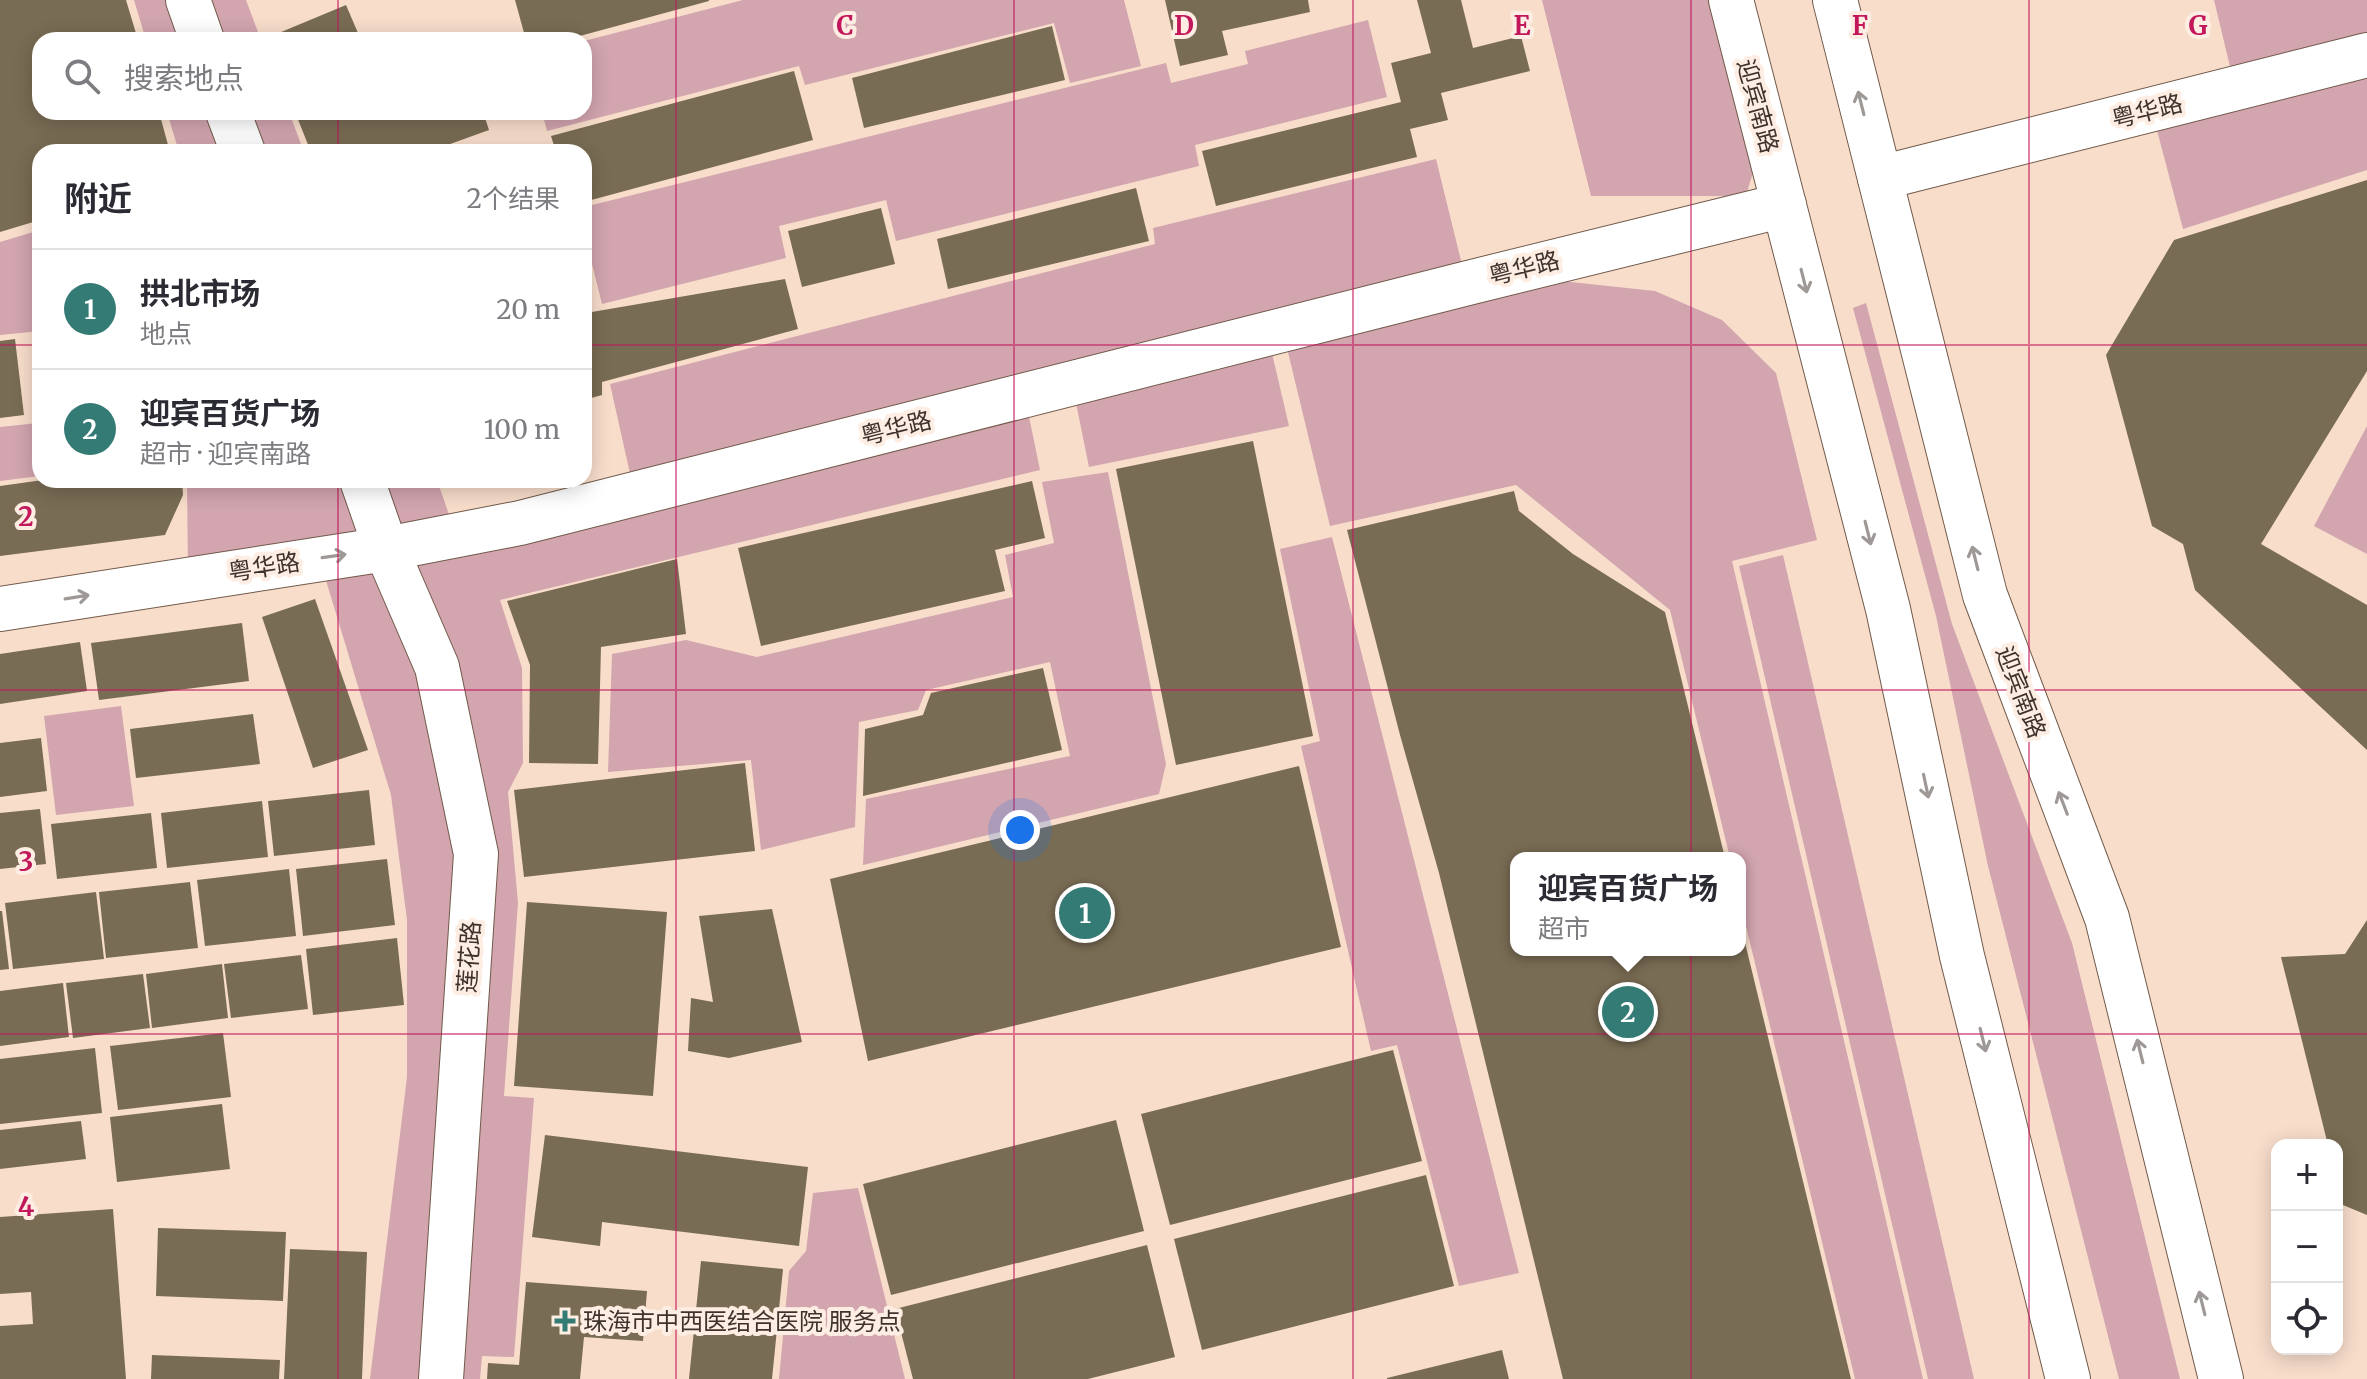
<!DOCTYPE html>
<html lang="zh">
<head>
<meta charset="utf-8">
<style>
  body { margin:0; font-family:Merriweather,"Noto Sans SC",serif; background:#f7f7f7; color:#2b2b33 }
  .controls { position:absolute; right:24px; bottom:24px; display:grid; overflow:hidden; border-radius:16px; box-shadow:0 4px 20px #0003 }
  .controls button { width:72px; height:72px; display:grid; place-items:center; padding:0; border:0; border-bottom:2px solid #e1e1e2; background:#fff; color:#2b2b33; font:40px sans-serif }
  .you { position:absolute; left:1020px; top:830px; width:28px; height:28px; margin:-20px; border:6px solid #fff; border-radius:50%; background:#1a73e8; box-shadow:0 0 0 12px #1a73e833 }
  .badge { display:grid; place-items:center; width:52px; height:52px; border-radius:50%; background:#347b75; color:#fff; font-size:26px; font-weight:700 }
  .pin { position:absolute; translate:-50% -50%; border:4px solid #fff; box-shadow:0 2px 8px #0006 }
  .popup { position:absolute; left:1510px; top:852px; width:236px; height:104px; box-sizing:border-box; display:grid; place-content:center; border-radius:16px; background:#fff; filter:drop-shadow(0 2px 6px #0005); font-size:26px; white-space:nowrap; color:#7c7c81 }
  .popup b { font-size:30px; color:#2b2b33 }
  .popup::after { content:''; position:absolute; left:50%; top:100%; margin-left:-16px; border:16px solid transparent; border-top-color:#fff }
  .list { margin:0; padding:0; list-style:none }
  h2 { display:flex; justify-content:space-between; align-items:center; height:104px; margin:0; padding:0 32px; font-size:34px }
  h2 small { font-size:26px; font-weight:400; color:#7c7c81 }
  .list li { display:grid; grid-template-columns:52px 1fr auto; gap:24px; align-items:center; box-sizing:border-box; height:120px; padding:0 32px; border-top:2px solid #e1e1e2 }
  .list b { display:block; font-size:30px; white-space:nowrap }
  .list p { margin:0; font-size:26px; white-space:nowrap; color:#7c7c81 }
  .list em { font-size:26px; font-style:normal; color:#7c7c81 }
  .icon { flex:none; width:44px; height:44px; fill:none; stroke:currentColor; stroke-width:2; stroke-linecap:round; stroke-linejoin:round }
  .map { position:relative; flex:none; width:2367px; height:1379px; overflow:hidden }
  .search { position:absolute; background:#fff; box-shadow:0 4px 20px #0003; left:32px; top:32px; width:560px; height:88px; display:flex; align-items:center; gap:20px; box-sizing:border-box; padding:0 28px; border-radius:24px; color:#7c7c81; font-size:30px }
  .panel { position:absolute; background:#fff; box-shadow:0 4px 20px #0003; left:32px; top:144px; width:560px; height:344px; border-radius:24px }
  .map>svg:first-child { display:block }
</style>
</head>
<body>
<div class="map">
<svg width="2367" height="1379" viewBox="0 0 2367 1379">
  <rect width="100%" height="100%" fill="#f8ddcb"/>
  <g fill="#d2a5af">
    <path d="M134,0H246L261,40H146Z"/>
    <path d="M743,0H1124L1141,66L1070,83L1054,23L805,85L799,66L547,131L542,112H584V41Z"/>
    <path d="M1542,0H1717L1757,159L1746,196H1591Z"/>
    <path d="M2214,0H2367V45L2233,79Z"/>
    <path d="M1368,20L1387,97L1195,145L1199,166L896,241L886,200L779,226L786,258L602,304L584,232V207L1166,63L1171,83L1248,64L1245,51Z"/>
    <path d="M2367,67V170L2183,229L2154,119Z"/>
    <path d="M167,112H289L304,152H179Z"/>
    <path d="M1436,159L1465,277L633,487L610,384L1155,244L1153,228Z"/>
    <path d="M40,230V331L0,335V242Z"/>
    <path d="M1552,280L1655,291L1722,320L1776,373L1817,540L1732,561L1923,1379H1855L1740,901V858H1730L1670,610L1516,485L1330,526L1286,344Z"/>
    <path d="M1866,303L1952,624L2072,943L2180,1379H2119L1988,866L1936,616L1853,308Z"/>
    <path d="M1271,349L1289,426L1089,467L1075,398Z"/>
    <path d="M1026,402L1040,470L500,600L522,668L523,763L508,792L518,903L504,1096L534,1098L514,1357L482,1356L480,1379H370L407,1077V920L391,795L321,564Z"/>
    <path d="M38,423L40,476L0,481V427Z"/>
    <path d="M2367,426V554L2314,526Z"/>
    <path d="M1108,472L1166,764L1159,794L863,865L866,799L1070,756L1050,662L926,690L918,710L859,722L855,827L761,850L751,760L608,772L612,654L686,640L757,657L1013,597L1005,555L1054,543L1042,482Z"/>
    <path d="M187,480H437L453,526L188,572Z"/>
    <path d="M1332,537L1519,1273L1459,1286L1397,1045L1371,1051L1301,746L1320,741L1280,549Z"/>
    <path d="M1783,555L1974,1379H1928L1739,566Z"/>
    <path d="M121,706L134,806L56,815L44,716Z"/>
    <path d="M858,1188L905,1379H779L789,1271L806,1251L813,1193Z"/>
  </g>
  <g fill="#796c54">
    <path d="M0,0H126L138,40H40V112H159L170,152H40V220L0,232Z"/>
    <path d="M515,0H709V1L565,40H526Z"/>
    <path d="M1165,0H1308L1310,12L1222,31L1228,55L1180,66Z"/>
    <path d="M1417,0H1461L1473,48L1521,36L1530,71L1441,93L1448,120L1410,129L1417,157L1216,206L1202,151L1401,102L1391,63L1431,53Z"/>
    <path d="M346,5L361,40H262Z"/>
    <path d="M1052,26L1065,80L864,128L852,78Z"/>
    <path d="M794,71L813,140L584,202V152H556L551,136Z"/>
    <path d="M295,112H483L489,130L428,152H311Z"/>
    <path d="M2367,180V371L2261,544L2367,605V750L2195,590L2183,544L2152,526L2106,355L2174,240Z"/>
    <path d="M1136,188L1149,241L948,289L937,239Z"/>
    <path d="M881,208L895,264L802,287L788,231Z"/>
    <path d="M785,279L798,329L602,382V395L584,400V307L586,313Z"/>
    <path d="M15,339L24,415L0,418V341Z"/>
    <path d="M1253,441L1313,736L1176,765L1116,469Z"/>
    <path d="M43,480H182L183,495L165,535L0,556V486Z"/>
    <path d="M1032,481L1045,538L995,550L1005,591L761,646L738,548Z"/>
    <path d="M1514,491L1519,511L1573,554L1665,612L1725,858H1516V950H1740L1741,926L1851,1379H1563L1439,873L1400,735L1347,530Z"/>
    <path d="M677,559L686,634L601,647L598,764L529,763L530,665L507,601Z"/>
    <path d="M315,599L368,750L313,768L262,617Z"/>
    <path d="M242,623L249,681L99,700L91,643Z"/>
    <path d="M80,642L87,691L0,704V654Z"/>
    <path d="M1043,668L1062,750L863,796L865,729L923,715L931,693Z"/>
    <path d="M253,714L260,764L136,778L130,729Z"/>
    <path d="M41,738L47,791L0,797V743Z"/>
    <path d="M745,763L755,851L524,877L514,790Z"/>
    <path d="M1299,766L1341,947L868,1061L830,879Z"/>
    <path d="M369,790L375,845L274,856L268,801Z"/>
    <path d="M262,801L268,857L167,868L161,813Z"/>
    <path d="M40,809L46,864L0,869V813Z"/>
    <path d="M151,813L157,868L57,879L51,824Z"/>
    <path d="M387,859L395,925L303,936L296,869Z"/>
    <path d="M289,869L296,936L205,946L197,880Z"/>
    <path d="M190,882L198,948L106,958L99,892Z"/>
    <path d="M96,892L104,959L13,969L5,903Z"/>
    <path d="M527,902L667,912L653,1096L514,1086Z"/>
    <path d="M772,909L802,1042L729,1058L688,1051L691,998L713,1002L699,916Z"/>
    <path d="M0,911H2L9,969L0,970Z"/>
    <path d="M2367,920V1215L2343,1205L2337,1181V1145H2328L2281,957L2345,954Z"/>
    <path d="M397,938L404,1005L313,1015L306,949Z"/>
    <path d="M301,955L308,1009L231,1018L224,964Z"/>
    <path d="M222,964L228,1018L152,1028L146,974Z"/>
    <path d="M143,974L150,1028L73,1038L66,983Z"/>
    <path d="M63,983L69,1037L0,1046V991Z"/>
    <path d="M223,1033L231,1097L118,1110L110,1046Z"/>
    <path d="M95,1048L102,1113L0,1124V1059Z"/>
    <path d="M1393,1050L1422,1161L1170,1225L1141,1114Z"/>
    <path d="M222,1104L230,1169L117,1182L110,1117Z"/>
    <path d="M1116,1120L1144,1231L891,1295L863,1184Z"/>
    <path d="M81,1121L86,1159L0,1169V1130Z"/>
    <path d="M545,1135L808,1167L799,1246L602,1222L600,1246L532,1237Z"/>
    <path d="M1426,1175L1454,1286L1202,1350L1174,1239Z"/>
    <path d="M113,1209L126,1379H0V1326L33,1324L31,1292L0,1294V1217Z"/>
    <path d="M158,1228L286,1232L283,1301L156,1296Z"/>
    <path d="M1147,1245L1175,1357L1088,1379H913L895,1309Z"/>
    <path d="M290,1249L367,1252L362,1379H284Z"/>
    <path d="M701,1261L783,1269L772,1379H689Z"/>
    <path d="M526,1282L647,1291L643,1341L584,1337L580,1379H487L488,1363L519,1365Z"/>
    <path d="M1502,1350L1509,1379H1387V1378Z"/>
    <path d="M152,1355L280,1360L279,1379H151Z"/>
  </g>
  <g fill="none" stroke-linecap="round" stroke-linejoin="round">
    <defs>
      <g id="street">
        <path d="M188,0L202,40"/>
        <path d="M228,112L243,152"/>
        <path d="M362,480L386,549L437,667L476,854L441,1379"/>
        <path d="M0,609L386,549"/>
      </g>
      <g id="secondary">
        <path d="M1880,178L2367,55"/>
        <path d="M386,549L520,523L1472,282L1784,205"/>
      </g>
      <g id="highway">
        <path d="M1731,0L1888,609L1962,956L2068,1379"/>
        <path d="M1835,0L1985,595L2107,918L2221,1379"/>
      </g>
    </defs>
    <use href="#street" stroke="#715a4a" stroke-width="46"/>
    <use href="#secondary" stroke="#715a4a" stroke-width="46"/>
    <use href="#highway" stroke="#715a4a" stroke-width="46"/>
    <use href="#street" stroke="#fff" stroke-width="44"/>
    <use href="#secondary" stroke="#fff" stroke-width="44"/>
    <use href="#highway" stroke="#fff" stroke-width="44"/>
  </g>
  <defs><path id="oneway-shaft" d="M-6 0H5M1.5-3L5.5 0L1.5 3" fill="none" stroke-width="1.6" stroke-linecap="round" stroke-linejoin="round" transform="scale(2)"/></defs>
  <g stroke="#9e9996">
    <use href="#oneway-shaft" transform="translate(1861 103) rotate(-104)"/>
    <use href="#oneway-shaft" transform="translate(1804 281) rotate(76)"/>
    <use href="#oneway-shaft" transform="translate(1868 533) rotate(76)"/>
    <use href="#oneway-shaft" transform="translate(334 556) rotate(-8)"/>
    <use href="#oneway-shaft" transform="translate(1975 558) rotate(-104)"/>
    <use href="#oneway-shaft" transform="translate(77 597) rotate(-9)"/>
    <use href="#oneway-shaft" transform="translate(1926 786) rotate(78)"/>
    <use href="#oneway-shaft" transform="translate(2063 803) rotate(-111)"/>
    <use href="#oneway-shaft" transform="translate(1983 1040) rotate(76)"/>
    <use href="#oneway-shaft" transform="translate(2140 1051) rotate(-104)"/>
    <use href="#oneway-shaft" transform="translate(2202 1303) rotate(-104)"/>
  </g>
  <path fill="none" stroke="#c2185b" stroke-width="2" stroke-opacity="0.55" d="M338,0V40M676,0V1379M1014,0V1379M1353,0V1379M1691,0V1379M2029,0V1379M338,112V152M0,345H40M584,345H2367M338,480V1379M0,690H2367M0,1034H2367"/>
  <path fill="#347b75" stroke="#fdede2" stroke-width="3" d="M561 1309h8v8h8v8h-8v8h-8v-8h-8v-8h8z"/>
  <g text-anchor="middle" dominant-baseline="central" stroke-width="8" stroke-linejoin="round" paint-order="stroke">
    <g font-size="24" fill="#3e332c" stroke="#fdede2">
      <text transform="translate(1758 106) rotate(75)">迎宾南路</text>
      <text transform="translate(2147 111) rotate(-14)">粤华路</text>
      <text transform="translate(1524 268) rotate(-14)">粤华路</text>
      <text transform="translate(896 428) rotate(-14)">粤华路</text>
      <text transform="translate(264 567) rotate(-9)">粤华路</text>
      <text transform="translate(2021 692) rotate(69)">迎宾南路</text>
      <text transform="translate(469 957) rotate(-86)">莲花路</text>
    </g>
    <g font-size="24" fill="#3e332c" stroke="#fdede2" text-anchor="start">
      <text x="583" y="1321">珠海市中西医结合医院 服务点</text>
    </g>
  </g>
  <g font-size="26" text-anchor="middle" font-weight="bold" fill="#c2185b" stroke="#fdede2" stroke-width="8" stroke-linejoin="round" paint-order="stroke">
    <text x="845" y="35">C</text>
    <text x="1184" y="35">D</text>
    <text x="1522" y="35">E</text>
    <text x="1860" y="35">F</text>
    <text x="2198" y="35">G</text>
    <text x="26" y="526">2</text>
    <text x="26" y="871">3</text>
    <text x="26" y="1216">4</text>
  </g>
</svg>
<div class="controls">
<button>+</button>
<button>−</button>
<button><svg class="icon" aria-label="locate" viewBox="0 0 24 24"><circle cx="12" cy="12" r="6"/><path d="M12 2v4M12 18v4M2 12h4M18 12h4"/></svg></button>
</div>
<div class="you"></div>
<div class="pin badge" style="left:1085px;top:913px">1</div>
<div class="pin badge" style="left:1628px;top:1012px">2</div>
<div class="popup"><b>迎宾百货广场</b>超市</div>
<div class="search"><svg class="icon" aria-label="search" viewBox="0 0 24 24"><circle cx="10" cy="10" r="6"/><path d="M15 15l6 6"/></svg>搜索地点</div>
<section class="panel">
<h2>附近<small>2个结果</small></h2>
<ul class="list">
<li><span class="badge">1</span><div><b>拱北市场</b><p>地点</p></div><em>20 m</em></li>
<li><span class="badge">2</span><div><b>迎宾百货广场</b><p>超市 · 迎宾南路</p></div><em>100 m</em></li>
</ul>
</section>
</div>
</body>
</html>
